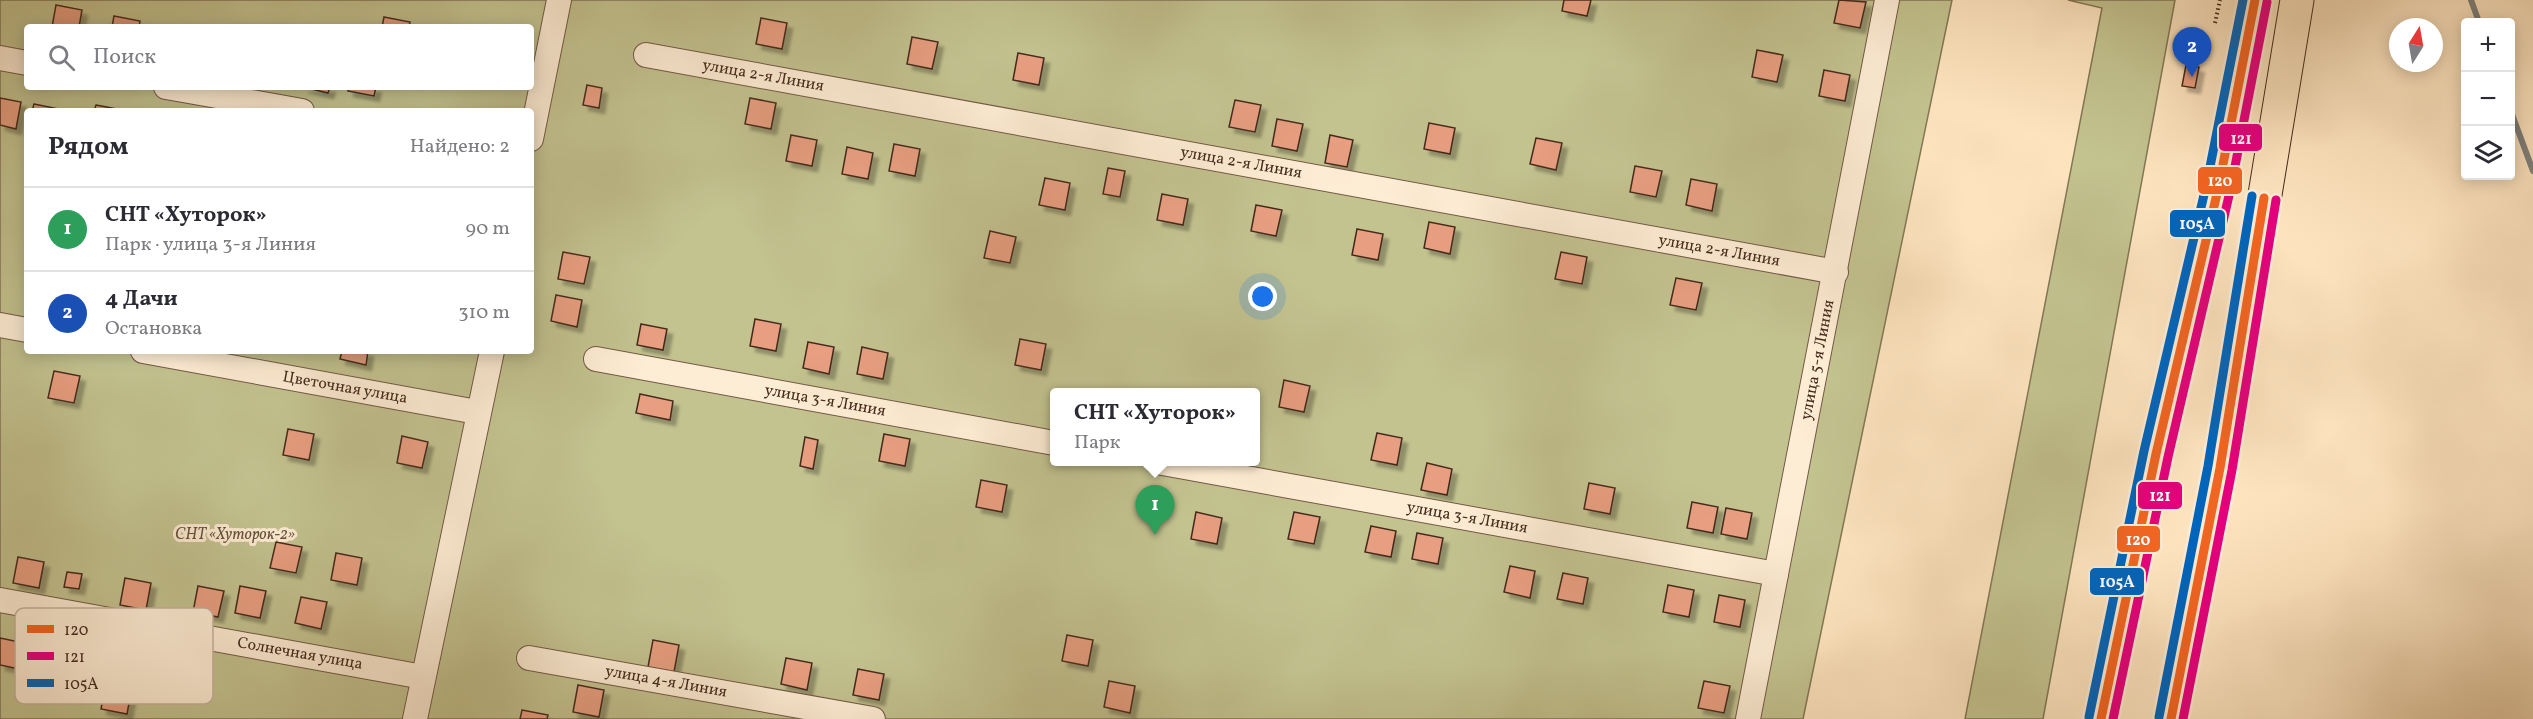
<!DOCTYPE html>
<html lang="ru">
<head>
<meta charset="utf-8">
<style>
  body { margin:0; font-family:Vollkorn,serif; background:#f2f2f3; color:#2b2b33 }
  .controls { position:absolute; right:18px; top:18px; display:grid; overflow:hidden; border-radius:6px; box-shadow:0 3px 15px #0003 }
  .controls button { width:54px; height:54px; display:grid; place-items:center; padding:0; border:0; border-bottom:2px solid #e1e1e2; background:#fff; color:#2b2b33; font:30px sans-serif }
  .compass { position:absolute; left:2389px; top:18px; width:54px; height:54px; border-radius:50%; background:#fff; box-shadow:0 3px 15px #0003; rotate:11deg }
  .you { position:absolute; left:1263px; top:297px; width:21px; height:21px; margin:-15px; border:4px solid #fff; border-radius:50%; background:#1a73e8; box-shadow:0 0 0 9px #1a73e833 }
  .badge { display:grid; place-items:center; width:39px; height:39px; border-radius:50%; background:#2563eb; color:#fff; font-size:20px; font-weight:700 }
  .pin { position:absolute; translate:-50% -50px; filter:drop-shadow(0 2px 3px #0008) }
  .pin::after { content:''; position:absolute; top:32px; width:21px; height:18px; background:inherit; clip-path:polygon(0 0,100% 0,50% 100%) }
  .popup { position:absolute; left:1050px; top:388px; width:210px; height:78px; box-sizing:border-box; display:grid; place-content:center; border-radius:6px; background:#fff; filter:drop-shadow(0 2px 4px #0005); font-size:20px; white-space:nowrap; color:#7c7c81 }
  .popup b { font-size:22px; color:#2b2b33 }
  .popup::after { content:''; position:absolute; left:50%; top:100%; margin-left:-12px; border:12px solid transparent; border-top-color:#fff }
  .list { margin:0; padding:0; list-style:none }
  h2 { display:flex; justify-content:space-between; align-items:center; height:78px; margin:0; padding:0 24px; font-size:26px }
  h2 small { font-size:20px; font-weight:400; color:#7c7c81 }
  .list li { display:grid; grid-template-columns:39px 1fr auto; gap:18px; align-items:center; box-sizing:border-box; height:84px; padding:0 24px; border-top:2px solid #e1e1e2 }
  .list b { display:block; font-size:22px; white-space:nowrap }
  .list p { margin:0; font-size:20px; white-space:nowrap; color:#7c7c81 }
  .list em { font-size:20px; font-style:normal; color:#7c7c81 }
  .icon { flex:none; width:33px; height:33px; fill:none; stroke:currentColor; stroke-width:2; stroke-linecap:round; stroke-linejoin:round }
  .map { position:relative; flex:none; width:2533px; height:719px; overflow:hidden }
  .search { position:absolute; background:#fff; box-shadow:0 3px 15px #0003; left:24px; top:24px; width:510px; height:66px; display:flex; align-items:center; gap:15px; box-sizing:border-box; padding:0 21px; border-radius:6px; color:#7c7c81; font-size:22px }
  .panel { position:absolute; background:#fff; box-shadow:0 3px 15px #0003; left:24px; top:108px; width:510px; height:246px; border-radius:6px }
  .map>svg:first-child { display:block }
</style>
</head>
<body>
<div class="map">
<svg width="2533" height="719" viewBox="0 0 2533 719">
  <defs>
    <filter id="shadow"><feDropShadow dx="5.5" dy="5.5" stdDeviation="1.5" flood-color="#0004"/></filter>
  </defs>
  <rect width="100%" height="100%" fill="#fde4bf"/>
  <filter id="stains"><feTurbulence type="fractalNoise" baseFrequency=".00333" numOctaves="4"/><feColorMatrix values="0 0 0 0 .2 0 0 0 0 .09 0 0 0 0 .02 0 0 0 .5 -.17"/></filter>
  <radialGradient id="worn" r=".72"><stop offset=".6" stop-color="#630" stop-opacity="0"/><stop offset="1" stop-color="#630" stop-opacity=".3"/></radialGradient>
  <g fill="#c3c390" stroke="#847756" stroke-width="1.5" fill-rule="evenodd">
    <path d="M0,0H1952L1803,719H0ZM27,27H531V87H27ZM27,111H531V351H27ZM1054,392H1256V462H1054Z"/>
    <path d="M2068,0H2175L2043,719H1965L2102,8Z"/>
  </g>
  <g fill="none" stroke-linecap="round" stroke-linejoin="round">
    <g stroke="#7f817d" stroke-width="6">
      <path d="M2471,0L2479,22"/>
      <path d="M2510,109L2533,171"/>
    </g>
  </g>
  <g fill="#e89f81" stroke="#452b1d" stroke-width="1.5" filter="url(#shadow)">
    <path d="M1564,0H1591L1587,16L1562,11Z"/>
    <path d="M1839,0L1866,2L1860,28L1834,23Z"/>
    <path d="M56,5L82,10L79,27H52Z"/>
    <path d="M114,16L140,21L139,27H112Z"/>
    <path d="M384,17L410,22L409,27H382Z"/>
    <path d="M761,18L787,23L782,49L756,44Z"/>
    <path d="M912,37L938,42L932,69L907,64Z"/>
    <path d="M1757,50L1783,55L1777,82L1752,77Z"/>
    <path d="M1018,53L1044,58L1039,85L1013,80Z"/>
    <path d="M2186,65L2199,67L2195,88L2182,86Z"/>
    <path d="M1824,70L1850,75L1845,101L1819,96Z"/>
    <path d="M587,85L602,88L599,108L583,105Z"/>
    <path d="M303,87H330L328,93Z"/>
    <path d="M349,87H376L374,96L348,91Z"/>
    <path d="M0,98L21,102L16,129L0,125Z"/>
    <path d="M750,98L776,103L771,129L745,124Z"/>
    <path d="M1235,100L1261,105L1255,132L1229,127Z"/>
    <path d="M34,104L59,109V111H32Z"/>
    <path d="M96,105L122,110L121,111H94Z"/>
    <path d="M1277,119L1303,124L1297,151L1272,146Z"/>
    <path d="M1429,123L1455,128L1450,154L1424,149Z"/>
    <path d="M791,135L817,140L812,166L786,161Z"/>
    <path d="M1330,135L1353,140L1347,167L1325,163Z"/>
    <path d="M1536,138L1562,143L1556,170L1530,164Z"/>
    <path d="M894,144L920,149L915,176L889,171Z"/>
    <path d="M847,147L873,153L868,179L842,174Z"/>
    <path d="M1635,166L1662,171L1656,197L1630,192Z"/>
    <path d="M1108,168L1125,171L1120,197L1103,194Z"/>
    <path d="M1045,178L1070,183L1065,210L1039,205Z"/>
    <path d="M1691,179L1717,184L1712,211L1686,205Z"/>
    <path d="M1162,194L1188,199L1183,225L1157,220Z"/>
    <path d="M1256,205L1282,210L1276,236L1251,231Z"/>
    <path d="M1429,222L1455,227L1450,254L1424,248Z"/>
    <path d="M1357,229L1383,234L1378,260L1352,255Z"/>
    <path d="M990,231L1016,237L1010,263L984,258Z"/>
    <path d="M563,252L590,257L584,284L558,279Z"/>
    <path d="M1561,252L1587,257L1582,284L1555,279Z"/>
    <path d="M1676,278L1702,283L1696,310L1670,305Z"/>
    <path d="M556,295L582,300L577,327L551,321Z"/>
    <path d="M755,319L781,324L776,351L750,346Z"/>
    <path d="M641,324L667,329L663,350L637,345Z"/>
    <path d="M1020,339L1046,344L1041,370L1015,365Z"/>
    <path d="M808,342L834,347L829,374L803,368Z"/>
    <path d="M862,347L888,353L883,379L857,374Z"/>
    <path d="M342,351H368L366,365L340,359Z"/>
    <path d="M54,371L80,376L74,403L48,398Z"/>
    <path d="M1284,380L1310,386L1304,412L1279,407Z"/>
    <path d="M640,394L673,401L670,420L636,413Z"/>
    <path d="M288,429L314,434L309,460L283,455Z"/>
    <path d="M1377,433L1402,438L1397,465L1371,460Z"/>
    <path d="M884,434L910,439L905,466L879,461Z"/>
    <path d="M402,436L428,442L422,468L397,463Z"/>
    <path d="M805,437L818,440L813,469L800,466Z"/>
    <path d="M1427,463L1452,469L1447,495L1421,490Z"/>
    <path d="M981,480L1007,485L1002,512L976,507Z"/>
    <path d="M1589,483L1615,488L1610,514L1584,509Z"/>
    <path d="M1692,502L1718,507L1713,533L1687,528Z"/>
    <path d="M1726,508L1752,513L1747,539L1721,534Z"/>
    <path d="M1196,512L1222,518L1217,544L1191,539Z"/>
    <path d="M1294,512L1320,517L1314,544L1288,539Z"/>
    <path d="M1371,526L1396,531L1391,557L1365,552Z"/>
    <path d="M1417,533L1443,538L1438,564L1412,559Z"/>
    <path d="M276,542L302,547L296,573L270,568Z"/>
    <path d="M336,553L362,558L357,585L331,580Z"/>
    <path d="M18,557L44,562L39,588L13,583Z"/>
    <path d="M1510,566L1535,571L1530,598L1504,592Z"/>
    <path d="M67,572L82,574L79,589L64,587Z"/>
    <path d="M1563,573L1588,578L1583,604L1557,599Z"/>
    <path d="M125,578L151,583L146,610L120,605Z"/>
    <path d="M1668,585L1694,590L1689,617L1663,612Z"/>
    <path d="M198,586L224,591L218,617L193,612Z"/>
    <path d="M240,586L266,591L260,618L235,613Z"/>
    <path d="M1719,595L1745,600L1740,627L1714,622Z"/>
    <path d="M301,597L327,602L321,629L295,623Z"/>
    <path d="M1067,635L1093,640L1088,666L1062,661Z"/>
    <path d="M0,638L24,643L19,669L0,665Z"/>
    <path d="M653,640L679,645L674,672L648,667Z"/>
    <path d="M786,658L812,663L807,690L781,684Z"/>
    <path d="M167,663L193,668L188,695L162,690Z"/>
    <path d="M858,669L884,674L879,700L853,695Z"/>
    <path d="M1109,681L1135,686L1130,713L1104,707Z"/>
    <path d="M1704,681L1730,686L1724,713L1698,708Z"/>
    <path d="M106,682L132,687L127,714L101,709Z"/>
    <path d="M578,685L604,690L599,717L573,712Z"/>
    <path d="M522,710L548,715L547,719H520Z"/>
  </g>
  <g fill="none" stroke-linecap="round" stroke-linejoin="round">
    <defs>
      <g id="street">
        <path d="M646,55L1836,272"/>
        <path d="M0,58L27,63"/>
        <path d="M166,87L302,111"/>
        <path d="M531,139L559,0"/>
        <path d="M0,325L27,330"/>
        <path d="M143,351L477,412"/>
        <path d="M596,359L1054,443"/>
        <path d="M1157,462L1776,574"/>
        <path d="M0,600L423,677"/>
        <path d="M529,658L873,719"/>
        <path d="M415,719L492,351"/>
        <path d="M1748,719L1887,0"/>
      </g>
      <g id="primary">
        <path d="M2101,719L2156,454L2219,185L2255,0"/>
        <path d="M2171,719L2220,468L2297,0"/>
      </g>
    </defs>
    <use href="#street" stroke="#735946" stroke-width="26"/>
    <use href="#primary" stroke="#452b1d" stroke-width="35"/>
    <path stroke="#452b1d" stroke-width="4" stroke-dasharray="1.5 3" stroke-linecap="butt" d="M2215,23L2220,0"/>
    <use href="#street" stroke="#feedd5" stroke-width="24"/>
    <use href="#primary" stroke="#fde4bf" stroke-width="33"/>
    <defs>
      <g id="bus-1">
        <path d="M2101,719L2156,454L2219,185L2255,0"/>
        <path d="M2171,719L2220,468L2264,198"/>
      </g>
      <g id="bus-2">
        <path d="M2113,719L2168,457L2231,187L2267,2"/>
        <path d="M2183,719L2232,470L2276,200"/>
      </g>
      <g id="bus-3">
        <path d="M2089,717L2144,451L2207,182L2243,0"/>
        <path d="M2159,717L2208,466L2252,196"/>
      </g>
    </defs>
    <use href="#bus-1" stroke="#feedd5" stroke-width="14"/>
    <use href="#bus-2" stroke="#feedd5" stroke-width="14"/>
    <use href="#bus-3" stroke="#feedd5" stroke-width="14"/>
    <use href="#bus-1" stroke="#f26522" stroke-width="9"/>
    <use href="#bus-2" stroke="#e5007d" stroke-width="9"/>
    <use href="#bus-3" stroke="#0065bd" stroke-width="9"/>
  </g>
  <g text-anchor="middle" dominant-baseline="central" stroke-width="6" stroke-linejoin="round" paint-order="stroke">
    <g font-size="16" fill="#452b1d" stroke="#feedd5">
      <text transform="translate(763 76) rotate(10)">улица 2-я Линия</text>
      <text transform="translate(1241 163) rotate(10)">улица 2-я Линия</text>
      <text transform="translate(1719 251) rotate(10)">улица 2-я Линия</text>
      <text transform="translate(1818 360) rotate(-79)">улица 5-я Линия</text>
      <text transform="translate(345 388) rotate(10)">Цветочная улица</text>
      <text transform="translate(825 401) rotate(10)">улица 3-я Линия</text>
      <text transform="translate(1467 518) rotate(10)">улица 3-я Линия</text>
      <text transform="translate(300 654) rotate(10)">Солнечная улица</text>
      <text transform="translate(666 682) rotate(10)">улица 4-я Линия</text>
    </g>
    <g font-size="16" font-style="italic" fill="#64513a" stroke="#feedd5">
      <text x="235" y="535">СНТ «Хуторок-2»</text>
    </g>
  </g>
  <rect x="15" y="608" width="198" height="96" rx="9" fill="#feedd5" stroke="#c6b39e" stroke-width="1.5"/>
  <rect x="27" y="625" width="27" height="8" fill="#f26522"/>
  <rect x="27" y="652" width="27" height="8" fill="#e5007d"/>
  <rect x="27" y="679" width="27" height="8" fill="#0065bd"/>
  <g font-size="16" fill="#452b1d">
    <text x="64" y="635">120</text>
    <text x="64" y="662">121</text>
    <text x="64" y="689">105А</text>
  </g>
  <g stroke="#feedd5" stroke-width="2">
    <rect x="2218" y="123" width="45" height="29" rx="6" fill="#e5007d"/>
    <rect x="2197" y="166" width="46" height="29" rx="6" fill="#f26522"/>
    <rect x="2169" y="209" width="57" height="29" rx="6" fill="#0065bd"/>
    <rect x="2137" y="481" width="46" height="29" rx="6" fill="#e5007d"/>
    <rect x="2116" y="525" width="45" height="28" rx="6" fill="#f26522"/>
    <rect x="2089" y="567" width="56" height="29" rx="6" fill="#0065bd"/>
  </g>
  <g font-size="16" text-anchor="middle" font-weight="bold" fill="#fff">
    <text x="2241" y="144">121</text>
    <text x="2220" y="186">120</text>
    <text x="2197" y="229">105А</text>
    <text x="2160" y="501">121</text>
    <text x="2138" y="545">120</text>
    <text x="2117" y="587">105А</text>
  </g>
  <rect width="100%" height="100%" filter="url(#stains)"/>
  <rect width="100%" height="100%" fill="url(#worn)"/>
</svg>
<div class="controls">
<button>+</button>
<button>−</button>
<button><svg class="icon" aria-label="layers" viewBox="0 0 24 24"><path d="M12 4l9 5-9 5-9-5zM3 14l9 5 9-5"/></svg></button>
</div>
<svg class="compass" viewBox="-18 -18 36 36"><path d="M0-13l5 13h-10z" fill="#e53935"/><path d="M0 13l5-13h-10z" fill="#7c7c81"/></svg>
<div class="you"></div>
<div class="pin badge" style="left:1155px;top:535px;background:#2e9e5b">1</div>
<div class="popup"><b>СНТ «Хуторок»</b>Парк</div>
<div class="pin badge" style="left:2192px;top:77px;background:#1a4fb4">2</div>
<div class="search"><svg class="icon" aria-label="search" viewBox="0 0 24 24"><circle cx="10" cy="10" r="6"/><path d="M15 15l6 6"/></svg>Поиск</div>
<section class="panel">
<h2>Рядом<small>Найдено: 2</small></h2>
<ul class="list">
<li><span class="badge" style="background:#2e9e5b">1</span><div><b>СНТ «Хуторок»</b><p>Парк · улица 3-я Линия</p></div><em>90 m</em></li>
<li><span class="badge" style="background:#1a4fb4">2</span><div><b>4 Дачи</b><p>Остановка</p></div><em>310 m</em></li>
</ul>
</section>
</div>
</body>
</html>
